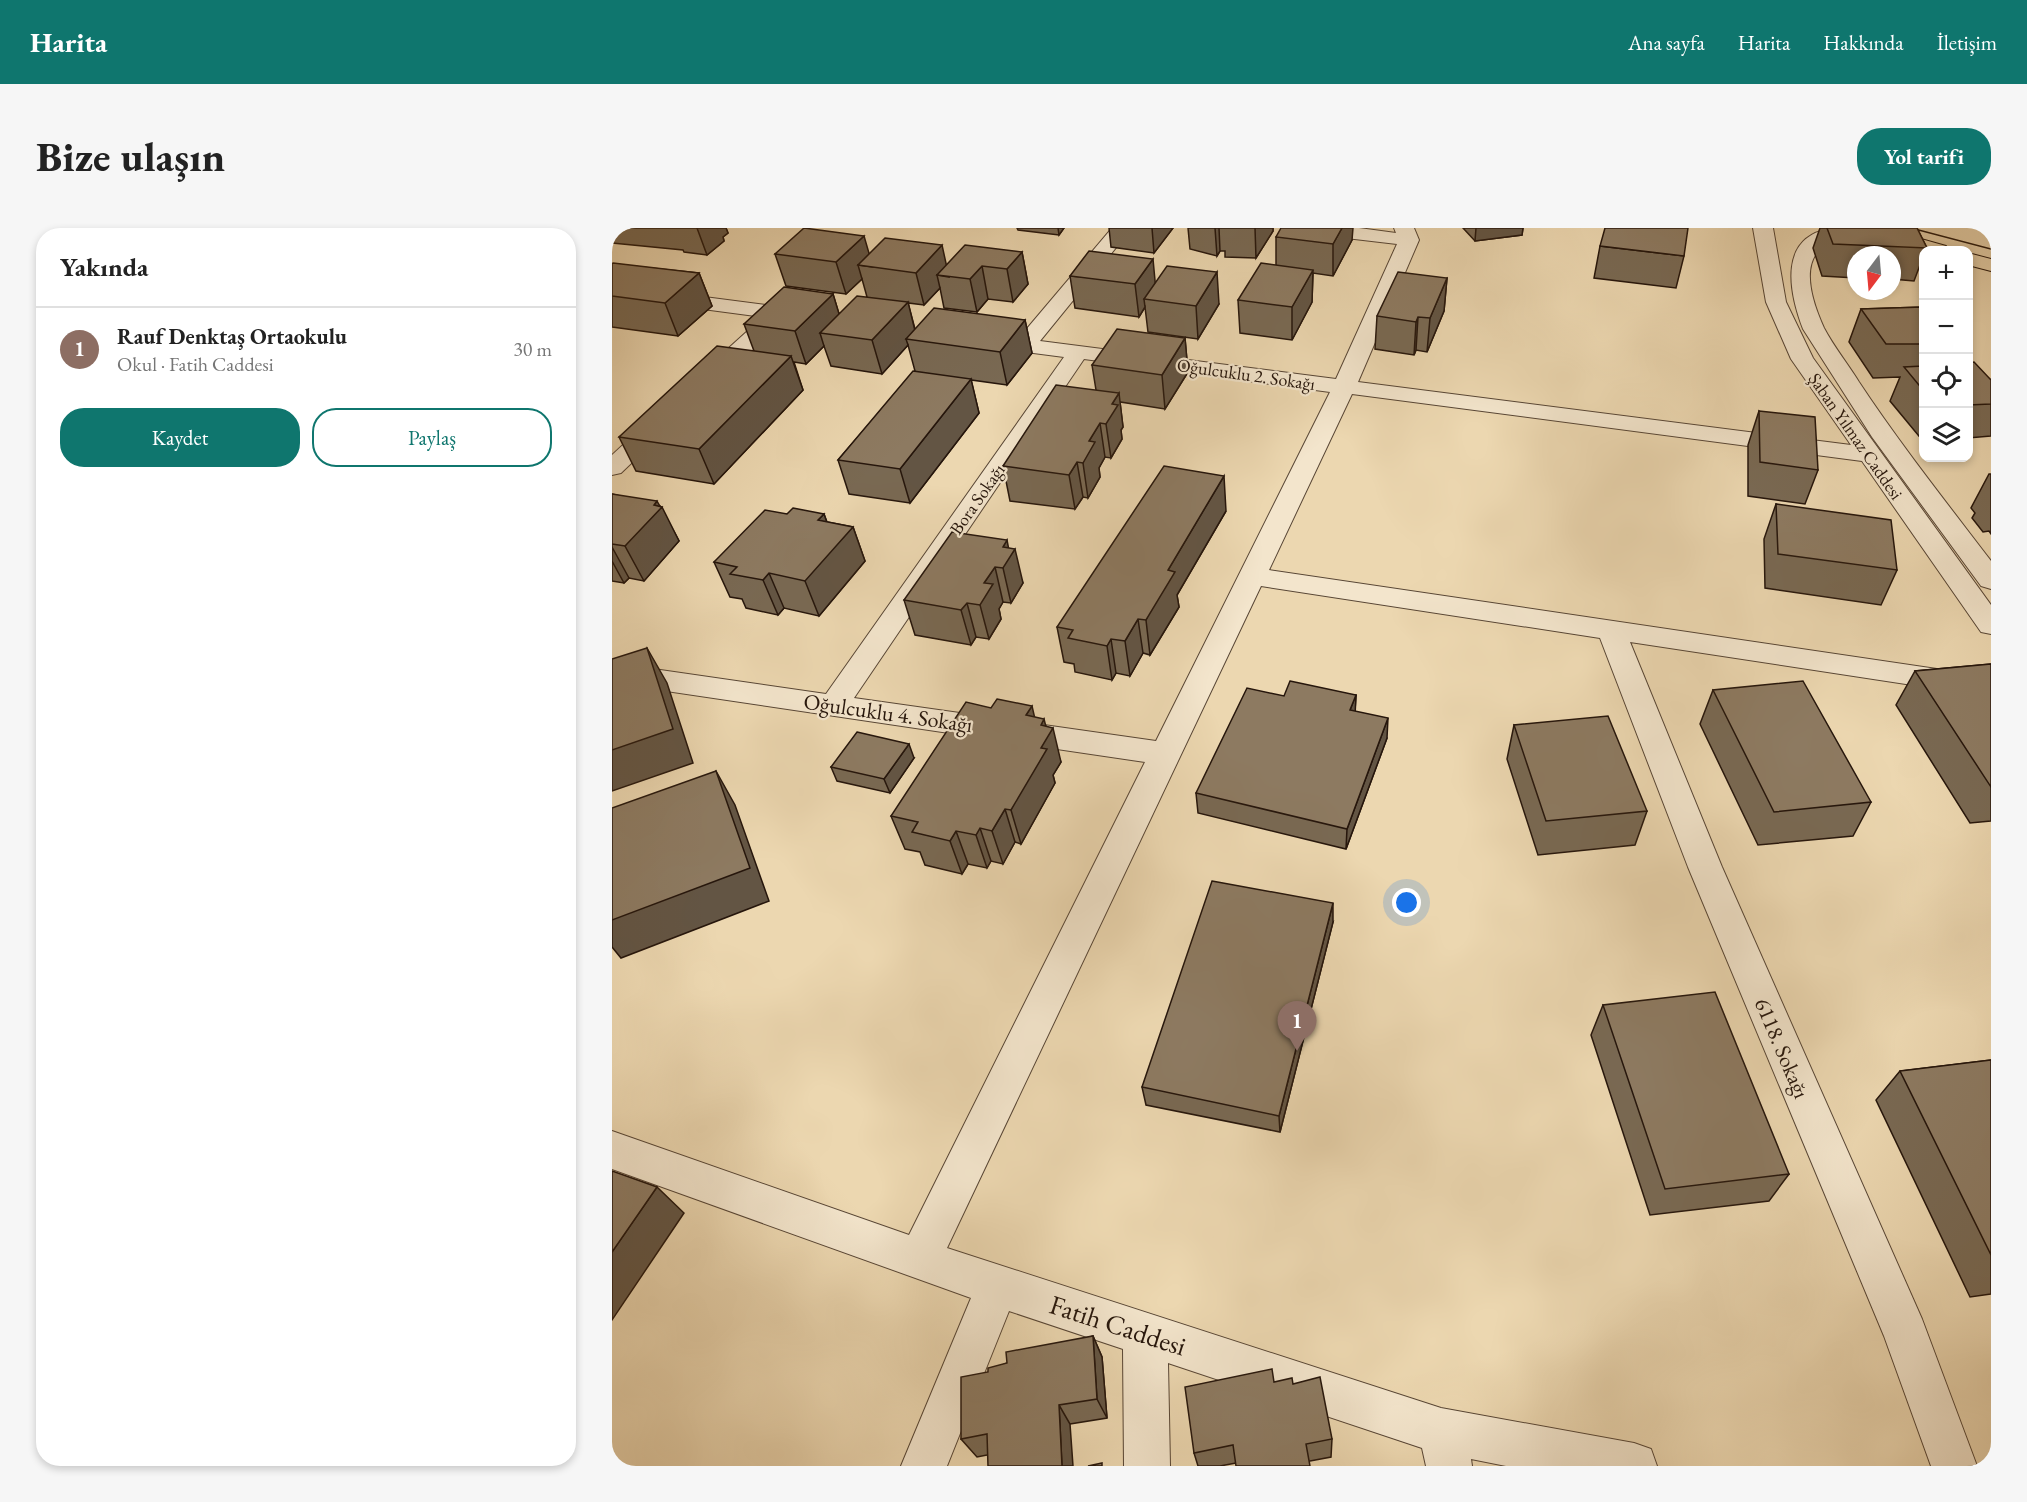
<!DOCTYPE html>
<html lang="tr">
<head>
<meta charset="utf-8">
<style>
  body { margin:0; font-family:"EB Garamond",serif; background:#f6f6f6; color:#222 }
  .controls { position:absolute; right:18px; top:18px; display:grid; overflow:hidden; border-radius:12px; box-shadow:0 3px 9px #0003 }
  .controls button { width:54px; height:54px; display:grid; place-items:center; padding:0; border:0; border-bottom:2px solid #e0e0e0; background:#fff; color:#222; font:30px sans-serif }
  .compass { position:absolute; left:1235px; top:18px; width:54px; height:54px; border-radius:50%; background:#fff; box-shadow:0 3px 9px #0003; rotate:196deg }
  .you { position:absolute; left:795px; top:675px; width:21px; height:21px; margin:-15px; border:4px solid #fff; border-radius:50%; background:#1a73e8; box-shadow:0 0 0 9px #1a73e833 }
  .badge { display:grid; place-items:center; width:39px; height:39px; border-radius:50%; background:#0f766e; color:#fff; font-size:20px; font-weight:700 }
  .pin { position:absolute; translate:-50% -50px; filter:drop-shadow(0 2px 3px #0008) }
  .pin::after { content:''; position:absolute; top:32px; width:21px; height:18px; background:inherit; clip-path:polygon(0 0,100% 0,50% 100%) }
  .list { margin:0; padding:0; list-style:none }
  h2 { display:flex; justify-content:space-between; align-items:center; height:78px; margin:0; padding:0 24px; font-size:26px }
  h2 small { font-size:20px; font-weight:400; color:#767676 }
  .list li { display:grid; grid-template-columns:39px 1fr auto; gap:18px; align-items:center; box-sizing:border-box; height:84px; padding:0 24px; border-top:2px solid #e0e0e0 }
  .list b { display:block; font-size:22px; white-space:nowrap }
  .list p { margin:0; font-size:20px; white-space:nowrap; color:#767676 }
  .list em { font-size:20px; font-style:normal; color:#767676 }
  .actions { display:flex; gap:12px; padding:18px 24px }
  .actions a { flex:1; padding:14px 0; border:2px solid #0f766e; border-radius:24px; text-align:center; font-size:21px; color:#0f766e }
  .actions .main { background:#0f766e; color:#fff }
  .icon { flex:none; width:33px; height:33px; fill:none; stroke:currentColor; stroke-width:2; stroke-linecap:round; stroke-linejoin:round }
  .map { position:relative; flex:none; width:1379px; height:1238px; overflow:hidden; border-radius:24px }
  header { display:flex; align-items:center; gap:36px; box-sizing:border-box; height:84px; padding:0 30px; background:#0f766e; color:#fff }
  header strong { font-size:28px }
  nav { display:flex; gap:33px; margin-inline-start:auto; font-size:21px }
  .intro { display:flex; align-items:center; justify-content:space-between; box-sizing:border-box; height:144px; padding:0 36px }
  h1 { margin:0; font-size:42px }
  .button { padding:15px 27px; border-radius:24px; background:#0f766e; color:#fff; font-size:21px; font-weight:700 }
  main { display:flex; gap:36px; padding:0 36px }
  aside { flex:1; background:#fff; border-radius:24px; box-shadow:0 3px 9px #0003 }
  .map>svg:first-child { display:block }
</style>
</head>
<body>
<header>
<strong>Harita</strong>
<nav><a>Ana sayfa</a><a>Harita</a><a>Hakkında</a><a>İletişim</a></nav>
</header>
<div class="intro"><h1>Bize ulaşın</h1><a class="button">Yol tarifi</a></div>
<main>
<aside>
<h2>Yakında<small></small></h2>
<ul class="list">
<li><span class="badge" style="background:#8d6e63">1</span><div><b>Rauf Denktaş Ortaokulu</b><p>Okul · Fatih Caddesi</p></div><em>30 m</em></li>
</ul>
<div class="actions"><a class="main">Kaydet</a><a>Paylaş</a></div>
</aside>
<div class="map">
<svg width="1379" height="1238" viewBox="0 0 1379 1238">
  <rect width="100%" height="100%" fill="#ecd7b0"/>
  <filter id="stains"><feTurbulence type="fractalNoise" baseFrequency=".00333" numOctaves="4"/><feColorMatrix values="0 0 0 0 .2 0 0 0 0 .09 0 0 0 0 .02 0 0 0 .5 -.17"/></filter>
  <radialGradient id="worn" r=".72"><stop offset=".6" stop-color="#630" stop-opacity="0"/><stop offset="1" stop-color="#630" stop-opacity=".3"/></radialGradient>
  <g fill="none" stroke-linecap="round" stroke-linejoin="round">
    <defs>
      <g id="minor">
        <path d="M500,0H520L428,113L724,151L785,16L700,6L690,0H747L784,5L782,0H802L807,12L746,154L1239,217L1179,131L1154,74L1141,0H1161L1174,74L1201,130L1379,377V406L1369,404L1250,233L740,166L657,342L1379,449V469L1018,414L1110,639L1310,1091L1365,1238H1319L1272,1108L1076,639L988,410L649,358L335,1020L829,1180L1022,1215L1039,1221L1045,1238H894L859,1231L860,1238H814L810,1220L556,1135L558,1238H512L511,1121L397,1083L335,1238H289L359,1070L0,941V903L297,1007L533,534L0,455V435L214,466L452,129L374,119L366,117L363,112L366,107L374,105L407,110ZM472,131L718,164L544,513L242,470Z"/>
        <path d="M1254,0L1253,6C1236,10 1214,10 1204,26C1190,46 1203,80 1212,100C1222,119 1236,136 1247,154C1288,216 1334,274 1379,333V361L1369,358L1260,209L1191,101C1177,64 1165,7 1222,0C1232,0 1244,0 1254,0Z"/>
        <path d="M0,57L192,82L199,84L203,88L199,92H173L104,156H88L85,151L88,146L151,89L0,69Z"/>
        <path d="M47,189L55,191L59,196L55,201L9,245L0,247V227L39,191Z"/>
      </g>
      <g id="primary">
        <path d="M1239,0H1270L1334,18L1337,22L1312,24L1242,4Z"/>
        <path d="M1356,25L1379,31V43L1356,37Z"/>
      </g>
    </defs>
    <use href="#minor" stroke="#584635" stroke-width="2"/>
    <use href="#primary" stroke="#26160c" stroke-width="2"/>
    <use href="#minor" fill="#f3e5cc" fill-rule="evenodd"/>
    <use href="#primary" fill="#ecd7b0" fill-rule="evenodd"/>
    <path stroke="#26160c" stroke-width="1.5" d="M1299,0L1379,21"/>
  </g>
  <g fill="#796953" stroke="#26160c" stroke-width="1.5">
    <path d="M0,0H114L116,5L111,9L112,13L95,27L72,24L71,22L0,15Z"/>
    <path d="M405,0H452L447,7L406,2Z"/>
    <path d="M497,0H561L542,25L499,19Z"/>
    <path d="M576,0H661V3L644,30L613,29V23H608L605,28L578,21Z"/>
    <path d="M851,0H911L910,7L863,13Z"/>
    <path d="M1208,0H1305L1315,20L1314,22H1311V29L1302,53L1280,51V27H1244V50L1210,48L1201,20Z"/>
    <path d="M664,9L740,12L721,48L701,45L700,74L680,112L628,105L626,72L664,37Z"/>
    <path d="M988,18L1072,28L1064,60L982,50Z"/>
    <path d="M410,24L416,56L401,74L376,71L365,84L332,80L328,60L312,77L296,75L303,101L413,92L420,125L395,157L359,152L367,185L298,275L237,266L226,232L303,143L296,117L270,146L219,138L212,118L194,136L182,134L191,162L102,256L24,243L7,209L142,123L132,96L221,66L227,86L255,69L250,51L234,66L174,58L163,26H257L335,37Z"/>
    <path d="M0,36L87,45L100,78L66,108L0,99Z"/>
    <path d="M458,48L543,55L607,76L586,111L536,104L533,79L527,89L463,80Z"/>
    <path d="M835,50L832,83L815,124L804,122L802,127L763,121L765,88Z"/>
    <path d="M1311,79V213L1278,173L1288,149L1261,150L1237,114L1249,81Z"/>
    <path d="M573,110L576,144L553,181L508,174L511,199L509,202L510,211L499,230L493,229L487,240L488,249L476,270L471,269L463,281L398,273L391,238L484,162L480,137Z"/>
    <path d="M1356,135L1379,152V208L1356,210Z"/>
    <path d="M1147,183L1206,242L1193,276L1136,268V217Z"/>
    <path d="M1377,246H1379V306L1377,303L1371,304L1360,290L1363,285L1359,280Z"/>
    <path d="M0,266L48,278L67,313L32,353L17,350L12,355L0,353Z"/>
    <path d="M1164,276L1285,342L1269,377L1153,360L1152,311Z"/>
    <path d="M614,283L565,367L567,379L538,427L531,425L518,448L504,445L500,452L463,444L462,436L452,434L445,399Z"/>
    <path d="M175,286H212L215,294L241,299L253,333L207,388L172,380L166,387L134,380L130,371L118,369L102,334Z"/>
    <path d="M396,320L411,355L399,375L391,374L387,381L389,391L377,411L364,409L359,417L303,407L292,372Z"/>
    <path d="M1379,436V593L1358,595L1284,477L1303,443Z"/>
    <path d="M1101,462L1259,574L1241,608L1146,617L1088,496Z"/>
    <path d="M744,467L743,483L775,510L734,621L586,585L584,565L672,468Z"/>
    <path d="M422,489L434,498L449,534L441,547L443,555L409,616L403,614L391,636L379,633L375,640L356,636L350,646L313,637L308,624L293,621L279,588Z"/>
    <path d="M902,497L1035,583L1023,617L926,627L895,531Z"/>
    <path d="M302,530L278,565L225,553L219,539Z"/>
    <path d="M721,694L668,904L534,877L530,859Z"/>
    <path d="M991,777L1177,946L1157,973L1038,987L979,807Z"/>
    <path d="M1379,832V1066L1358,1069L1264,872L1288,843Z"/>
    <path d="M481,1108L490,1129L495,1190L458,1196L375,1227L365,1229L349,1211L376,1144L395,1135Z"/>
    <path d="M662,1154L681,1156L720,1211L719,1229L698,1233L624,1235L608,1238H586L582,1225Z"/>
  </g>
  <g fill="#635544" stroke="#26160c" stroke-width="1.5">
    <path d="M85,0H114L116,5L111,9L112,13L95,27Z"/>
    <path d="M446,0H452L447,7Z"/>
    <path d="M540,0H561L542,25Z"/>
    <path d="M603,0H607L608,23L605,28Z"/>
    <path d="M643,0H661V3L644,30Z"/>
    <path d="M730,0H741L740,12L721,48V16Z"/>
    <path d="M864,0H911L910,7L863,13Z"/>
    <path d="M252,8L261,39L246,37L250,51L234,66L224,34Z"/>
    <path d="M330,17L337,49L325,47L328,60L312,77L304,45Z"/>
    <path d="M410,24L416,56L401,74L395,41Z"/>
    <path d="M541,31L544,63L532,71L533,79L527,89L523,56Z"/>
    <path d="M370,38L376,71L365,84L358,51Z"/>
    <path d="M701,42L700,74L680,112V79Z"/>
    <path d="M605,44L607,76L586,111L584,78Z"/>
    <path d="M87,45L100,78L66,108L53,75Z"/>
    <path d="M835,50L832,83L815,124L818,90Z"/>
    <path d="M221,66L231,99L208,105L212,118L194,136L183,103Z"/>
    <path d="M296,74L304,107L294,111L296,117L270,146L260,112Z"/>
    <path d="M806,89L804,122L802,127L804,94Z"/>
    <path d="M413,92L420,125L395,157L388,124Z"/>
    <path d="M573,110L576,144L553,181L550,147Z"/>
    <path d="M179,128L191,162L102,256L87,221Z"/>
    <path d="M359,151L367,185L298,275L288,241Z"/>
    <path d="M507,165L511,199L509,202L510,211L499,230L494,196L500,176Z"/>
    <path d="M488,195L493,229L487,240L488,249L476,270L471,235L477,213Z"/>
    <path d="M465,234L471,269L463,281L457,247Z"/>
    <path d="M612,248L614,283L565,367L567,379L538,427L534,392L556,342Z"/>
    <path d="M45,273L49,280L50,279L67,313L32,353L13,318Z"/>
    <path d="M212,286L223,318L241,299L253,333L207,388L193,353L206,292Z"/>
    <path d="M395,312L398,328L403,321L411,355L399,375L391,340V319Z"/>
    <path d="M0,319L17,350L12,355L0,333Z"/>
    <path d="M383,339L391,374L387,381L389,391L377,411L368,377L372,355Z"/>
    <path d="M157,345L172,380L166,387L151,352Z"/>
    <path d="M355,375L364,409L359,417L349,382Z"/>
    <path d="M526,391L531,425L518,448L513,413Z"/>
    <path d="M499,411L504,445L500,452L495,418Z"/>
    <path d="M35,420L55,455L81,535L0,563V522Z"/>
    <path d="M744,467L743,488L738,482Z"/>
    <path d="M420,478L428,513L414,487Z"/>
    <path d="M776,490L775,510L734,621L735,601Z"/>
    <path d="M432,491L436,507L441,500L449,534L441,547L443,555L409,616L399,582L429,520V497Z"/>
    <path d="M297,516L302,530L278,565L272,551Z"/>
    <path d="M104,543L123,577L157,673L9,730L0,719V692Z"/>
    <path d="M393,581L403,614L391,636L380,603Z"/>
    <path d="M368,600L379,633L375,640L364,607Z"/>
    <path d="M344,603L356,636L350,646L338,613Z"/>
    <path d="M721,675V694L668,904L667,888Z"/>
    <path d="M45,959L72,985L0,1092V1024Z"/>
    <path d="M481,1108L490,1129L495,1190L485,1171Z"/>
    <path d="M447,1177L458,1196L461,1238H450Z"/>
  </g>
  <g fill="#8d7a61" stroke="#26160c" stroke-width="1.5">
    <path d="M192,0L252,8L224,34L163,26Z"/>
    <path d="M669,0H730L721,16L664,9Z"/>
    <path d="M993,0H1076L1072,28L988,18Z"/>
    <path d="M1215,0H1305L1315,20L1221,16Z"/>
    <path d="M273,10L330,17L304,45L246,37Z"/>
    <path d="M353,17L410,24L395,41L370,38L358,51L325,47Z"/>
    <path d="M477,23L541,31L523,56L458,48Z"/>
    <path d="M1,35L87,45L53,75L0,68V36Z"/>
    <path d="M649,35L701,42L680,79L626,72Z"/>
    <path d="M555,38L605,44L584,78L532,71Z"/>
    <path d="M786,44L835,50L818,90L806,89L804,94L765,88Z"/>
    <path d="M172,59L221,66L183,103L132,96Z"/>
    <path d="M245,68L296,74L260,112L208,105Z"/>
    <path d="M1311,79V116H1274L1249,81Z"/>
    <path d="M322,80L413,92L388,124L294,111Z"/>
    <path d="M505,101L573,110L550,147L480,137Z"/>
    <path d="M105,118L179,128L87,221L7,209Z"/>
    <path d="M1362,134L1379,152V176L1356,177V135Z"/>
    <path d="M1311,138V162L1292,139Z"/>
    <path d="M301,143L359,151L288,241L226,232Z"/>
    <path d="M444,157L507,165L500,176L506,177L494,196L488,195L477,213L483,214L471,235L465,234L457,247L391,238Z"/>
    <path d="M1147,183L1203,189L1206,242L1148,234Z"/>
    <path d="M552,238L612,248L556,342L563,344L534,392L526,391L513,413L499,411L495,418L456,410L461,402L445,399Z"/>
    <path d="M0,266L45,273L42,277L50,279L13,318L0,316Z"/>
    <path d="M1164,276L1279,292L1285,342L1166,326Z"/>
    <path d="M181,280L212,286L206,292L241,299L193,353L157,345L151,352L118,346L125,339L102,334L153,282L175,286Z"/>
    <path d="M340,304L395,312L391,319L403,321L391,340L383,339L372,355L381,356L368,377L355,375L349,382L292,372Z"/>
    <path d="M35,420L61,501L0,522V431Z"/>
    <path d="M1379,436V559L1303,443Z"/>
    <path d="M678,453L744,467L738,482L776,490L735,601L584,565L635,460L672,468Z"/>
    <path d="M1191,453L1259,574L1162,584L1101,462Z"/>
    <path d="M385,471L420,478L414,487L432,491L429,497L441,500L429,520L435,521L399,582L393,581L380,603L368,600L364,607L344,603L338,613L300,604L306,594L279,588L354,474L379,480Z"/>
    <path d="M996,488L1035,583L934,593L902,497Z"/>
    <path d="M245,504L297,516L272,551L219,539Z"/>
    <path d="M104,543L138,640L0,692V580Z"/>
    <path d="M600,653L721,675L667,888L530,859Z"/>
    <path d="M1103,764L1177,946L1053,961L991,777Z"/>
    <path d="M1379,832V1027L1288,843Z"/>
    <path d="M0,943L45,959L0,1024Z"/>
    <path d="M481,1108L485,1171L447,1177L450,1238H376L375,1206L349,1211V1149L376,1144V1140L395,1135L394,1124Z"/>
    <path d="M660,1141L662,1154L680,1150L681,1156L708,1149L720,1211L694,1216L698,1238H624L621,1217L582,1225L573,1159Z"/>
    <path d="M490,1235V1238H476Z"/>
  </g>
  <g text-anchor="middle" dominant-baseline="central" stroke-width="4.5" stroke-linejoin="round" paint-order="stroke">
    <g font-size="18" fill="#26160c" stroke="#f3e5cc">
      <text transform="translate(634 146) rotate(8)">Oğulcuklu 2. Sokağı</text>
      <text transform="translate(1244 208) rotate(55)">Şaban Yılmaz Caddesi</text>
      <text transform="translate(365 271) rotate(-55)">Bora Sokağı</text>
    </g>
    <g font-size="22" fill="#26160c" stroke="#f3e5cc">
      <text transform="translate(276 485) rotate(8)">Oğulcuklu 4. Sokağı</text>
      <text transform="translate(1170 820) rotate(67)">6118. Sokağı</text>
    </g>
    <g font-size="27" fill="#26160c" stroke="#f3e5cc">
      <text transform="translate(506 1097) rotate(18)">Fatih Caddesi</text>
    </g>
  </g>
  <rect width="100%" height="100%" filter="url(#stains)"/>
  <rect width="100%" height="100%" fill="url(#worn)"/>
</svg>
<div class="controls">
<button>+</button>
<button>−</button>
<button><svg class="icon" aria-label="locate" viewBox="0 0 24 24"><circle cx="12" cy="12" r="6"/><path d="M12 2v4M12 18v4M2 12h4M18 12h4"/></svg></button>
<button><svg class="icon" aria-label="layers" viewBox="0 0 24 24"><path d="M12 4l9 5-9 5-9-5zM3 14l9 5 9-5"/></svg></button>
</div>
<svg class="compass" viewBox="-18 -18 36 36"><path d="M0-13l5 13h-10z" fill="#e53935"/><path d="M0 13l5-13h-10z" fill="#767676"/></svg>
<div class="you"></div>
<div class="pin badge" style="left:685px;top:823px;background:#8d6e63">1</div>
</div>
</main>
</body>
</html>
